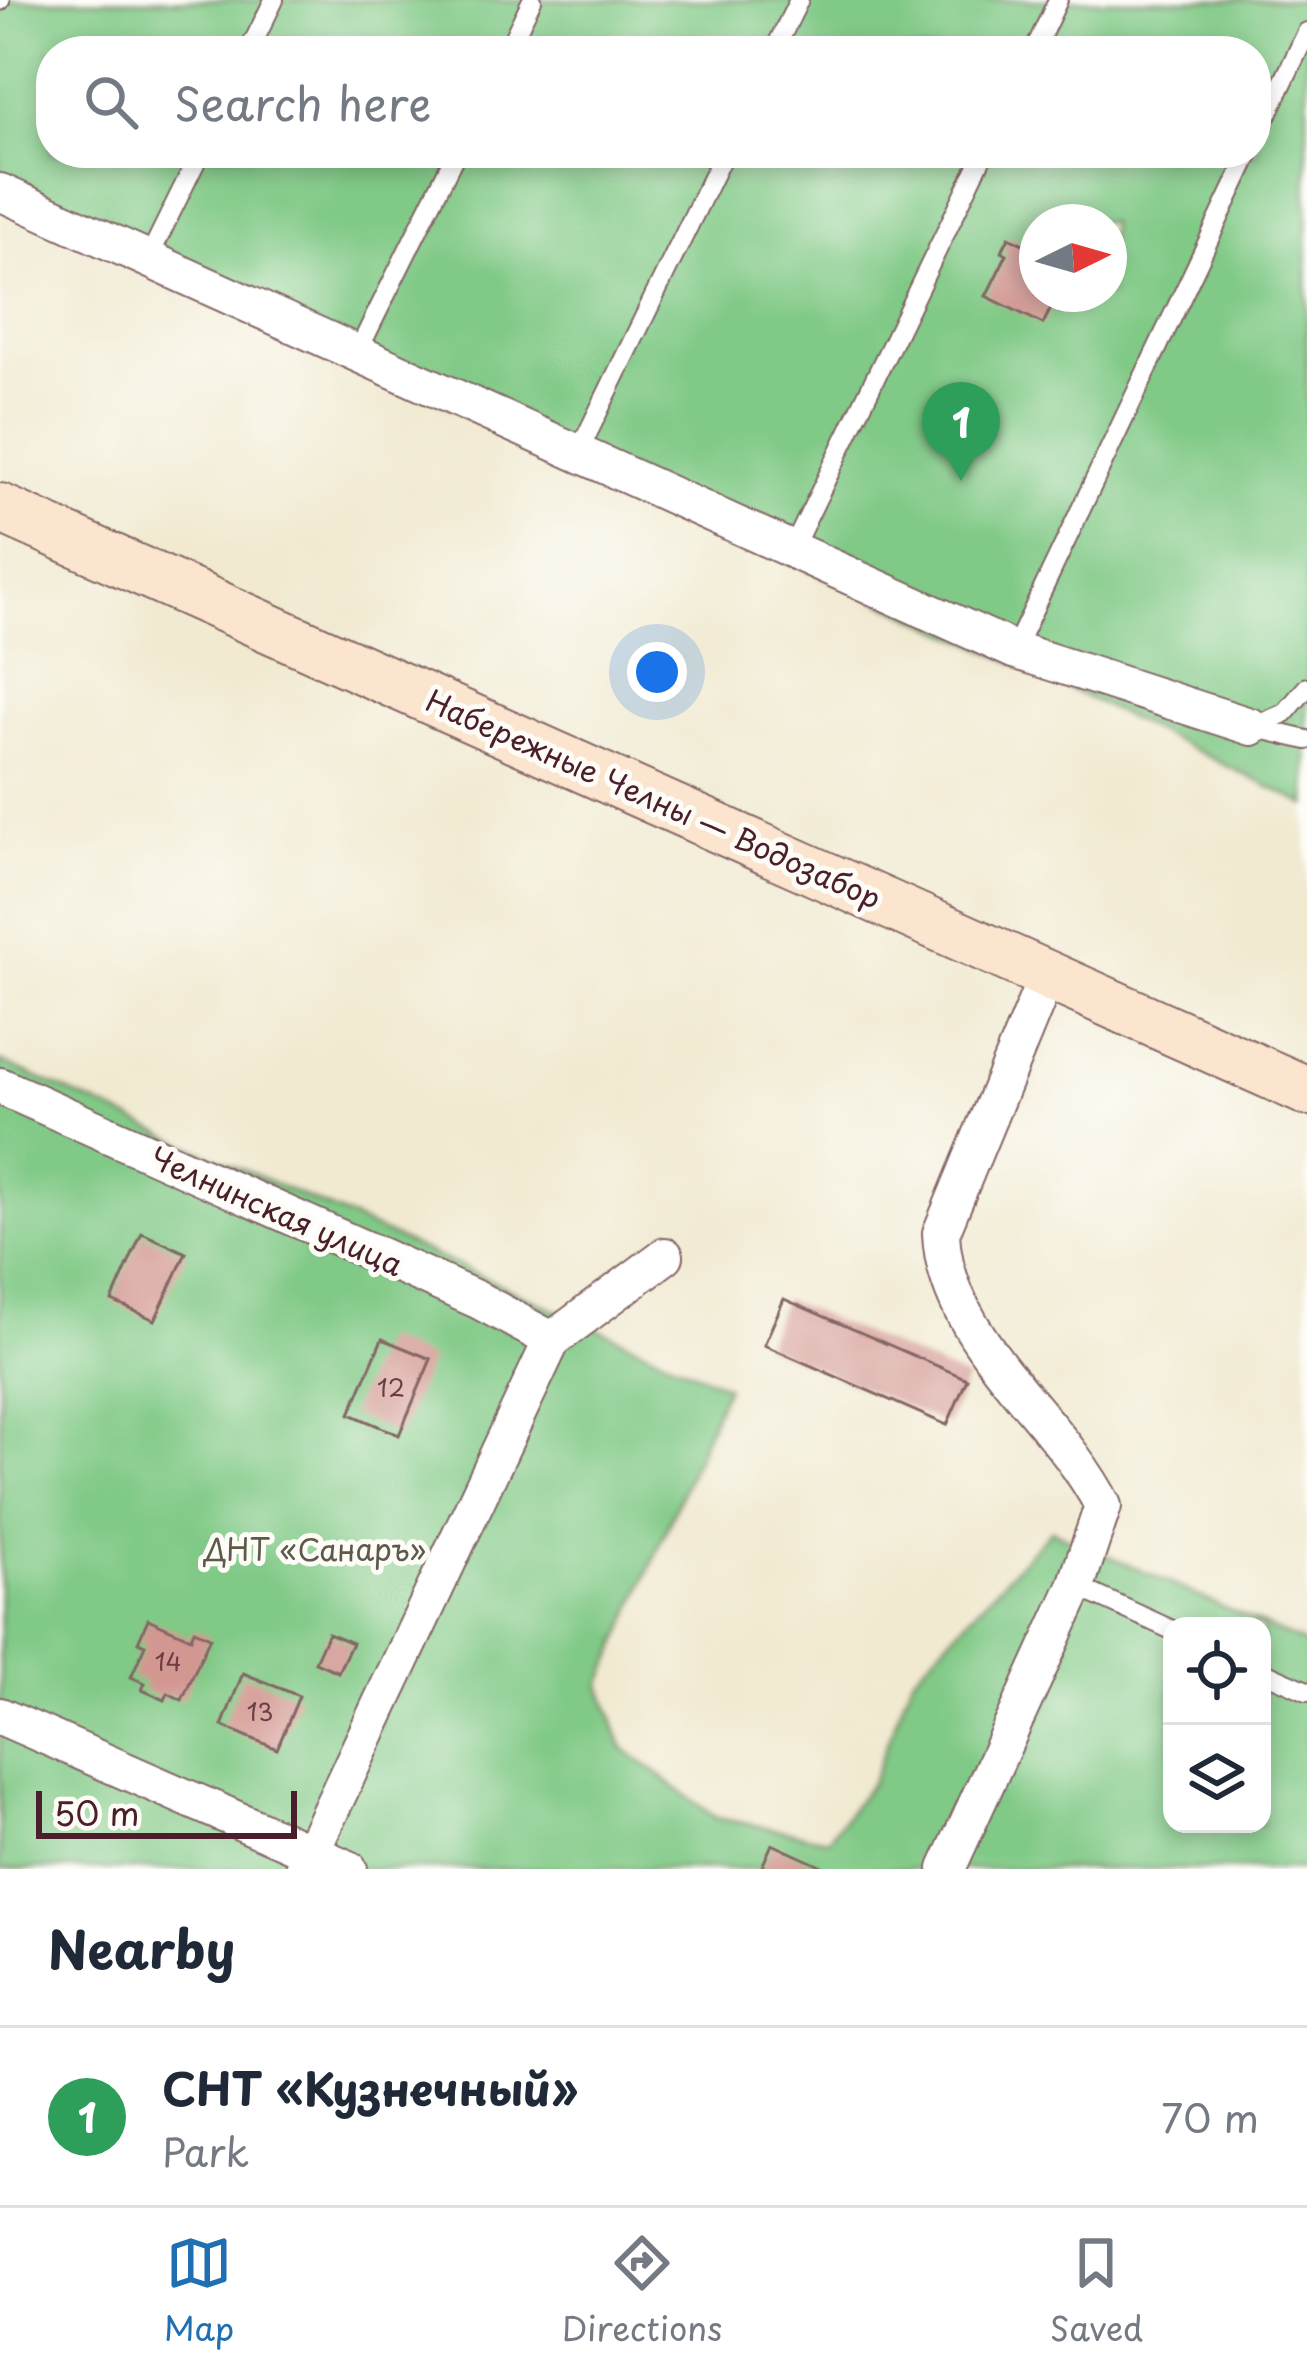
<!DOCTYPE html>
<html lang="en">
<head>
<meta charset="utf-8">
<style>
  body { margin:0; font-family:"Playpen Sans",sans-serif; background:#f2f2f3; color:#1f2937 }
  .controls { position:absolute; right:36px; bottom:36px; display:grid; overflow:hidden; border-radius:24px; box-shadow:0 6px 18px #0003 }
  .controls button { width:108px; height:108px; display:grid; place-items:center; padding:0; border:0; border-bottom:3px solid #e0e1e3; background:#fff; color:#1f2937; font:60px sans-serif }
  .compass { position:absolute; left:1019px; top:204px; width:108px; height:108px; border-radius:50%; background:#fff; box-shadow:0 6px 18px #0003; rotate:85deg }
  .scale { position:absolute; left:36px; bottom:30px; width:261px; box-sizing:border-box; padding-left:12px; border:6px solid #4a1f2b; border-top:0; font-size:33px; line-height:42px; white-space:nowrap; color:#4a1f2b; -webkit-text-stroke:9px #fdfcf7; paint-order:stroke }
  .you { position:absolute; left:657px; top:672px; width:42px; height:42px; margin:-30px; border:9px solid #fff; border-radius:50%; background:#1a73e8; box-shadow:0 0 0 18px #1a73e833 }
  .badge { display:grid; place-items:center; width:78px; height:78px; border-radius:50%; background:#1f6fb2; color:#fff; font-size:39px; font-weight:700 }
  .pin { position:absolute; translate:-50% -99px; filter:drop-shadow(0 3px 6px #0008) }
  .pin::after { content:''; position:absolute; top:63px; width:42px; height:36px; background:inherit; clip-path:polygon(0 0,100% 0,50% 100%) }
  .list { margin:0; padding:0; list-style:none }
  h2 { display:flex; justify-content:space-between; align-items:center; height:156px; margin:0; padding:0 48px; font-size:51px }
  h2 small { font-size:39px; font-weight:400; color:#747a83 }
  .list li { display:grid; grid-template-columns:78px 1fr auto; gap:36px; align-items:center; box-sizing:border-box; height:180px; padding:0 48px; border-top:3px solid #e0e1e3 }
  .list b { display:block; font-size:45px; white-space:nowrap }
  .list p { margin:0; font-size:39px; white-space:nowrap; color:#747a83 }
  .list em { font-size:39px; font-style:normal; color:#747a83 }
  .icon { flex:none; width:66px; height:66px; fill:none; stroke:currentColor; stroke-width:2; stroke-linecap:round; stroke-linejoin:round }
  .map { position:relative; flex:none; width:1307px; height:1869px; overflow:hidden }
  .search { position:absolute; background:#fff; box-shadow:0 6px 18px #0003; left:36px; right:36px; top:36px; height:132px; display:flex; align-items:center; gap:30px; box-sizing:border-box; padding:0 42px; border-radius:48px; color:#747a83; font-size:45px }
  .sheet { height:336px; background:#fff }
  nav { display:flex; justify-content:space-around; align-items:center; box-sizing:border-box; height:168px; border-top:3px solid #e0e1e3; background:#fff; font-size:33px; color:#747a83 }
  nav a { display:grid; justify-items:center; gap:6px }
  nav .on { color:#1f6fb2 }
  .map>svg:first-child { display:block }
</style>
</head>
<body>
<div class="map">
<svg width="1307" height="1869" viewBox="0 0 1307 1869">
  <rect width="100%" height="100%" fill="#fdfcf7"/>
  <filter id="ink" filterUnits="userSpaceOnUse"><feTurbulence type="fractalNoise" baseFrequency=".00833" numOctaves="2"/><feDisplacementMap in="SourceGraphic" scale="24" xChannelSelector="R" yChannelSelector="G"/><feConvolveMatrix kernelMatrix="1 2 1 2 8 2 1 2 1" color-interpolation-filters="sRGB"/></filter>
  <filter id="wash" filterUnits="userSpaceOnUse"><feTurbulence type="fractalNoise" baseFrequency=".004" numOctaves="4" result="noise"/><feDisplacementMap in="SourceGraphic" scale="48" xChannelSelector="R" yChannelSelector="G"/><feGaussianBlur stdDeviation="2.7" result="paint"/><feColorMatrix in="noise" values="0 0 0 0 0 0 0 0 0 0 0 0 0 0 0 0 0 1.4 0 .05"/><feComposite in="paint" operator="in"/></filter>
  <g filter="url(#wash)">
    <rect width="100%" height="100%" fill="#f1ead1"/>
    <g fill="#80c986" stroke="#657458" stroke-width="3" fill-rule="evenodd">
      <path d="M0,0H1307V805L1026,668L0,201ZM51,51H1256V153H51ZM1037,222H1109V294H1037Z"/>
      <path d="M0,1061L726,1386L601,1685L623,1748L716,1818L828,1839L872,1782L912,1678L1051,1530L1307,1645V1869H0ZM1172,1626H1262V1824H1172Z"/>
    </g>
    <g id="blocks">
      <g fill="#d39792">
        <path d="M1009,237L1037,251V294H1058L1043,324L986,296L1007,254L1002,251Z"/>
        <path d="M142,1233L186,1253L155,1320L112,1301Z"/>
        <path d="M784,1299L967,1379L947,1425L764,1345Z"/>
        <path d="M382,1339L431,1359L399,1435L350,1414Z"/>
        <path d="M148,1619L191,1638L194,1630L210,1637L182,1700L168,1693L165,1700L142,1690L145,1683L131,1677L145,1645L138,1642Z"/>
        <path d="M328,1633L352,1643L338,1672L315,1662Z"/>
        <path d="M243,1673L299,1696L277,1749L222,1726Z"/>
        <path d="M772,1844L827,1869H761Z"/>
      </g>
    </g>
  </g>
  <g filter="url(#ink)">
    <use href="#blocks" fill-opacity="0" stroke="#846665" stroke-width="3"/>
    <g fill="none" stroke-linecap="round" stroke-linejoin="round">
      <defs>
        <g id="lane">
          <path d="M0,1V0"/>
          <path d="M249,51L274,0"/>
          <path d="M507,51L532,0"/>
          <path d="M774,51L799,0"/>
          <path d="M1034,51L1058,0"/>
          <path d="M1256,139L1307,32"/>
          <path d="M148,259L200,153"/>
          <path d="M357,353L456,153"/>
          <path d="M578,453L724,153"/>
          <path d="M792,550L984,153"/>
          <path d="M1014,650L1250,153"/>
          <path d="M1252,727L1285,713L1307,687"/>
          <path d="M1252,727L1307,740"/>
          <path d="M1076,1586L1172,1630"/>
          <path d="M1262,1671L1307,1691"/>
        </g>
        <g id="street">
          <path d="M0,192L1014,650L1252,727"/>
          <path d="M0,1086L478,1300L552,1340"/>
          <path d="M0,1716L349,1869"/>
          <path d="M303,1869L552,1340L665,1256"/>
          <path d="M947,1869L1076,1586L1103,1506C1057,1414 945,1341 941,1233L1048,973"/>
        </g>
        <path id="secondary" d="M0,508L1307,1091"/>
      </defs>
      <use href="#lane" stroke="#846665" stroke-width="22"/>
      <use href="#street" stroke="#846665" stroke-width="40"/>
      <use href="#secondary" stroke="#846665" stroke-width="52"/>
      <use href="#lane" stroke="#fff" stroke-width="18"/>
      <use href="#street" stroke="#fff" stroke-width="36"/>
      <use href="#secondary" stroke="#fbe5cf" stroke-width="48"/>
    </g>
  </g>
  <g text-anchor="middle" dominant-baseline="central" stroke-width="10" stroke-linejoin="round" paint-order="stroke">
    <g font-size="24" fill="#6c3d45">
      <text x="391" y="1387">12</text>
      <text x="168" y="1661">14</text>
      <text x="260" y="1711">13</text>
    </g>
    <g font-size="30" fill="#4a1f2b" stroke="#fdfcf7">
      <text transform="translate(654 798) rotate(24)">Набережные Челны — Водозабор</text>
      <text transform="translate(277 1210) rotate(24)">Челнинская улица</text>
    </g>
    <g font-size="30" fill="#5d5a4b" stroke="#fdfcf7">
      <text x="315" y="1548">ДНТ «Санаръ»</text>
    </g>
  </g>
</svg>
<div class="controls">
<button><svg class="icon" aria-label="locate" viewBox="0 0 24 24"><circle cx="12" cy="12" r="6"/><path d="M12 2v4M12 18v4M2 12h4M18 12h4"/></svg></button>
<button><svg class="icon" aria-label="layers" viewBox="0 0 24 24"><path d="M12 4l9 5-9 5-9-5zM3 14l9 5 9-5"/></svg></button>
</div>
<svg class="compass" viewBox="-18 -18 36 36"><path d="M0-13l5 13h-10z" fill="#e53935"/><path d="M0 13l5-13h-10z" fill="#747a83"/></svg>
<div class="scale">50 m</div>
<div class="you"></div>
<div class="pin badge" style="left:961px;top:481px;background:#2e9e5b">1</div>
<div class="search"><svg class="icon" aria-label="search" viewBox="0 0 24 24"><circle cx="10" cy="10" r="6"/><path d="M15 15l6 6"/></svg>Search here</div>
</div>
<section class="sheet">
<h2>Nearby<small></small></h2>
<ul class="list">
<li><span class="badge" style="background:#2e9e5b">1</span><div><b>СНТ «Кузнечный»</b><p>Park</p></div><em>70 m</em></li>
</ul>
</section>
<nav>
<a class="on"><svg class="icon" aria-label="map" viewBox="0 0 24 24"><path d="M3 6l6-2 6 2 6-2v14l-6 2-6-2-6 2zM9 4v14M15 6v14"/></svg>Map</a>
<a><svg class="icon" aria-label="directions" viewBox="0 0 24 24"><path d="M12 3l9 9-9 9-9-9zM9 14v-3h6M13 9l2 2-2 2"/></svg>Directions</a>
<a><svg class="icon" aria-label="saved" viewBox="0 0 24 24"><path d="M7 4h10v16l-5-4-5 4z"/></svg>Saved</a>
</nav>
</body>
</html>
